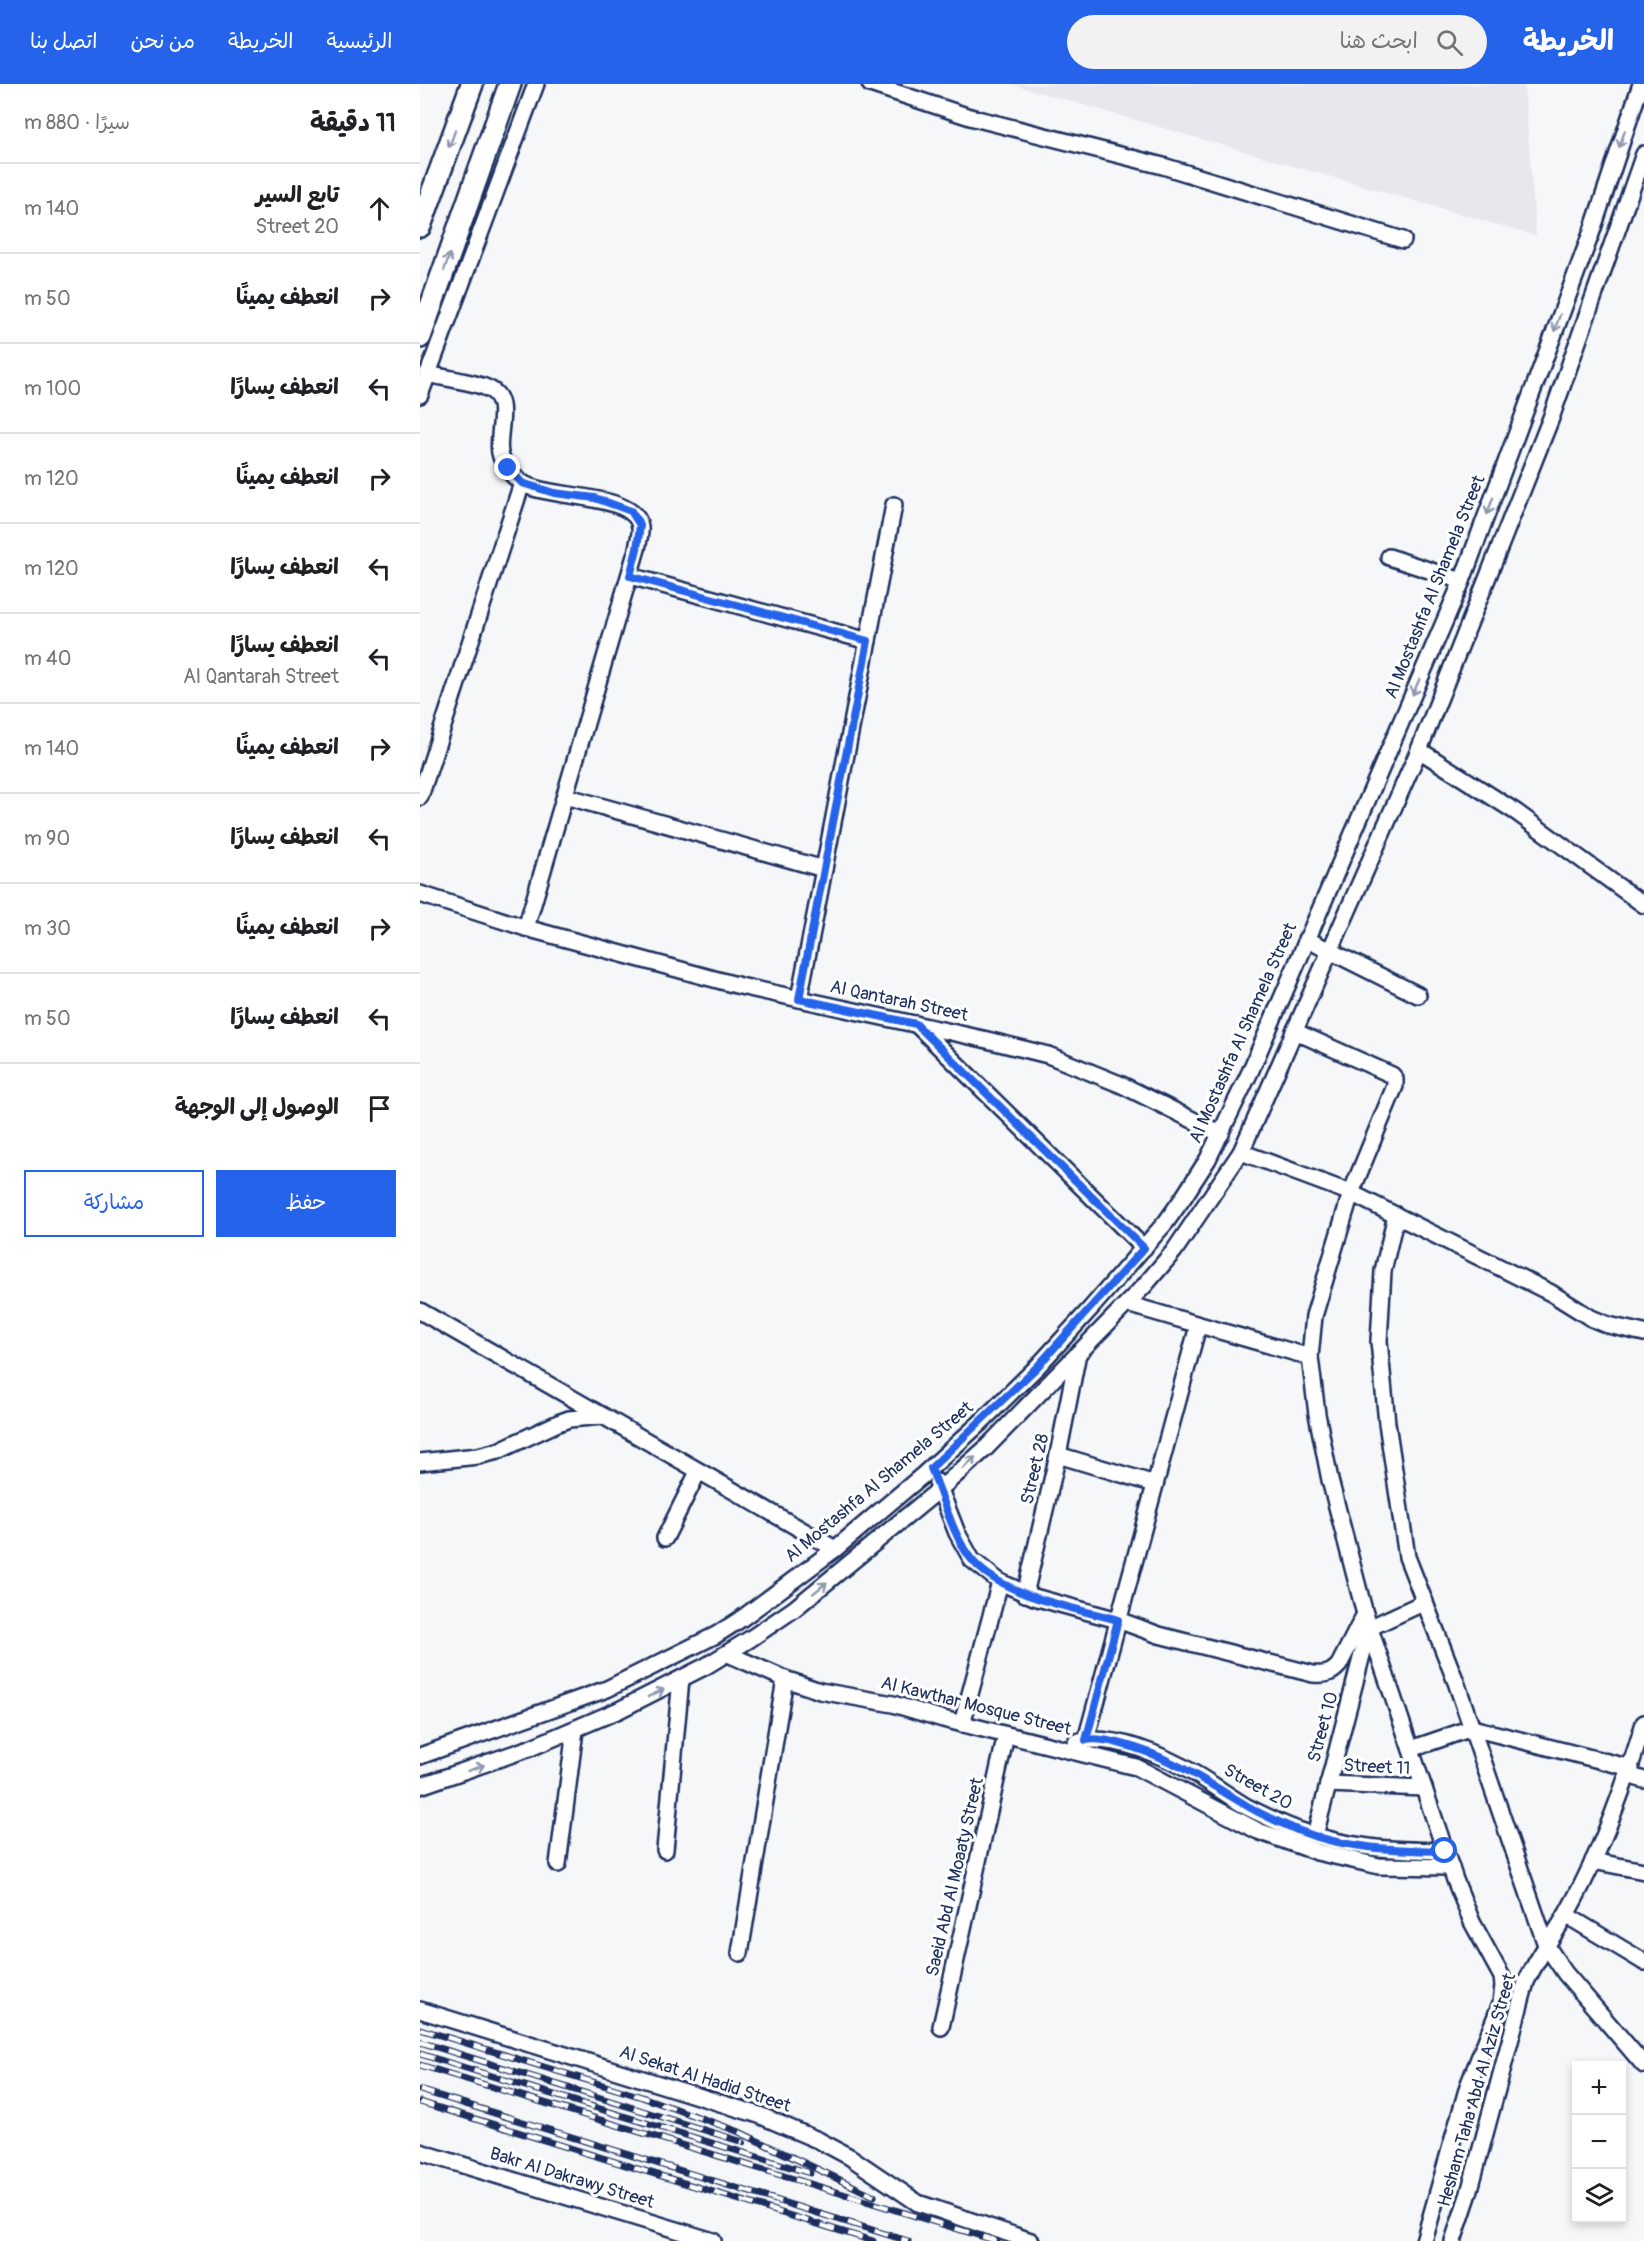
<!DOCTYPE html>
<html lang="ar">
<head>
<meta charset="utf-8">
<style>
  body { margin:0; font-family:Pangolin,"Playpen Sans Arabic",sans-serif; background:#f2f2f2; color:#202124; direction:rtl }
  .controls { position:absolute; right:18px; bottom:18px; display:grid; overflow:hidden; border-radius:0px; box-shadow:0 3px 9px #0003 }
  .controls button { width:54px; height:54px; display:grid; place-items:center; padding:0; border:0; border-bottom:2px solid #e0e0e0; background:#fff; color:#202124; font:30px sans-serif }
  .stop { position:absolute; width:18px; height:18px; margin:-14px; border:4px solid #2563eb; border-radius:50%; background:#fff }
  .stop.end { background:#2563eb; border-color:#fff; box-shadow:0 2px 6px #0008 }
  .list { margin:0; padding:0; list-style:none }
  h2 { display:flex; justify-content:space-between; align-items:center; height:78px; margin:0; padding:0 24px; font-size:26px }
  h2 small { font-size:20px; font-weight:400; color:#757577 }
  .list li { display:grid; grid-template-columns:39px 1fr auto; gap:18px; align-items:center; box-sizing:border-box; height:90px; padding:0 24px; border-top:2px solid #e0e0e0 }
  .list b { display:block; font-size:22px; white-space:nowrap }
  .list p { margin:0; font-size:20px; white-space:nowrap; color:#757577 }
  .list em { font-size:20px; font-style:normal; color:#757577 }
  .actions { display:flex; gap:12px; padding:18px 24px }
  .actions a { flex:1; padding:14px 0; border:2px solid #2563eb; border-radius:0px; text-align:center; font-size:21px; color:#2563eb }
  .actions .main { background:#2563eb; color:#fff }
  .icon { flex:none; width:33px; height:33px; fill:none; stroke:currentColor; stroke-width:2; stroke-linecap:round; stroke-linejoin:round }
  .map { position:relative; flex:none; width:1224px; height:2157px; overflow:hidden; direction:ltr }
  header { display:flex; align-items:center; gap:36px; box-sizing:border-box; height:84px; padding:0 30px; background:#2563eb; color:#fff }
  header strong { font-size:28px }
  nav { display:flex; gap:33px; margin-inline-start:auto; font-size:21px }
  .search { width:420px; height:54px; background:#f2f2f2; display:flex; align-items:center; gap:15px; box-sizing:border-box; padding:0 21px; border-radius:33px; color:#757577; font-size:22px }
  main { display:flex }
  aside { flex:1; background:#fff }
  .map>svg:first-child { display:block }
</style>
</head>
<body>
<header>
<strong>الخريطة</strong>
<div class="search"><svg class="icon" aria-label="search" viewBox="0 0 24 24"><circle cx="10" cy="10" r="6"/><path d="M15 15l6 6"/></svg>ابحث هنا</div>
<nav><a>الرئيسية</a><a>الخريطة</a><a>من نحن</a><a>اتصل بنا</a></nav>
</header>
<main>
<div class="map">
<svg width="1224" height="2157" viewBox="0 0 1224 2157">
  <rect width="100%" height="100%" fill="#f6f7f9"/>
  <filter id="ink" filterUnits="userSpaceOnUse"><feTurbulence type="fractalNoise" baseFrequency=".0167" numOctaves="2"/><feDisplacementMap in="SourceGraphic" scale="12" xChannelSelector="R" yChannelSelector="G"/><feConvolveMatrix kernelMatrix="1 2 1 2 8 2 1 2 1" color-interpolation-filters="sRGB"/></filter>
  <g filter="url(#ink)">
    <path fill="#e6e8ee" d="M591,0H1104L1116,152Z"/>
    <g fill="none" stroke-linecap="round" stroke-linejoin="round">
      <defs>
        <g id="street">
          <path d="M450,0L550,33L743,82L983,156"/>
          <path d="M7,290C23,294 56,298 69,305C92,315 76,350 80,369C82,379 92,392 101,398C124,416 216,407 220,443C221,450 218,458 217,465L106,844"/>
          <path d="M0,311L116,0"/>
          <path d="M969,473L1042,497"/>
          <path d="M210,492L448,557"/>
          <path d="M999,666L1096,728L1224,821"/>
          <path d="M145,712L404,785"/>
          <path d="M0,713L102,399"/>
          <path d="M0,810L106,844L320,902L563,955L628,971L702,1001L801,1050"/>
          <path d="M886,855L998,911"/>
          <path d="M379,915L474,421"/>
          <path d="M496,940L724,1164"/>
          <path d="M874,947L972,991L975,995V1002L931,1109L894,1232L890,1273L897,1330L910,1396L945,1530L1035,1796L1052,1838L1082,1893L1083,1902L1081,1919L1048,2002L1004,2157"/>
          <path d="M821,1068L931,1109L1131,1209L1171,1234L1188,1241L1224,1249"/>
          <path d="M976,1131L963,1187L959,1257L967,1339L987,1473L1036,1598L1126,1861L1145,1889L1224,1981"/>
          <path d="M707,1220L890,1273"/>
          <path d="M0,1227L415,1465"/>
          <path d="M638,1371L735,1400"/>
          <path d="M0,1378L58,1372L78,1367L138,1339L149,1335L183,1332"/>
          <path d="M517,1398L537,1449L552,1476L580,1498L614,1513L698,1536L739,1551L893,1590C905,1591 911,1590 919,1581L945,1530"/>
          <path d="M245,1454L278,1388"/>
          <path d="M605,1510L638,1371L658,1269"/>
          <path d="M308,1570L365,1595L400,1607L473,1620L523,1635L716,1683L838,1747L897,1768L959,1782L1031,1783"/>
          <path d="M542,1640L580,1498"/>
          <path d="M666,1656L778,1242"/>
          <path d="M656,1658C693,1649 745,1672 777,1691C794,1701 810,1713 827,1723C845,1732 863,1741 881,1747C931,1765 973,1766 1025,1767"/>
          <path d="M991,1665L1052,1644L1211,1684"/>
          <path d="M0,1672L187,1605L296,1551L321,1535L415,1465L503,1391L560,1339L617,1283L671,1224L746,1138L763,1114L788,1075L830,988L1042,497L1172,147L1221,0"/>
          <path d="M1208,1691L1224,1696"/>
          <path d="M908,1700L1004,1704"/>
          <path d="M0,1702L110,1664L199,1626L286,1582L330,1555L374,1525L520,1405L565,1365L725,1201L754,1167L821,1068L999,666L1131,334L1224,70"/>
          <path d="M895,1751L949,1544L1005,1518"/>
          <path d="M245,1766L261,1595"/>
          <path d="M1173,1777L1224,1787"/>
          <path d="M138,1780L155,1646"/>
          <path d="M1146,1831L1224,1878"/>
          <path d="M320,1869L365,1595"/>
          <path d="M0,1926L339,2031L400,2057L430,2073L498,2119L611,2157"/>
          <path d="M521,1943L586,1651"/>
          <path d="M0,2068L293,2157"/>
          <path d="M1033,2157L1049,2109L1106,1898C1117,1874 1133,1853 1146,1831C1180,1771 1204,1705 1224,1639"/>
        </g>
        <g id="secondary">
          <path d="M0,142L52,0"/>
          <path d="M0,253L90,0"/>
        </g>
      </defs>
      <use href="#street" stroke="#1b2f5e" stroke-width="20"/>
      <use href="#secondary" stroke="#1b2f5e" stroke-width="26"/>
      <use href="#street" stroke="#fff" stroke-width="15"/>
      <use href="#secondary" stroke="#fff" stroke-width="21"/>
      <defs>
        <g id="rail">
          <path d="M0,1945L222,2013L317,2047L454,2112"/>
          <path d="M0,1958L323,2058"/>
          <path d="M0,1970L390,2089"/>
          <path d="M0,1981L577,2157"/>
          <path d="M0,2006L488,2157"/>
          <path d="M0,2018L453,2157"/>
        </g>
      </defs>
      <use href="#rail" stroke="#1b2f5e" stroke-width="7"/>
      <use href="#rail" stroke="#fff" stroke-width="4.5" stroke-dasharray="14" stroke-linecap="butt"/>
    </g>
    <defs><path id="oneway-shaft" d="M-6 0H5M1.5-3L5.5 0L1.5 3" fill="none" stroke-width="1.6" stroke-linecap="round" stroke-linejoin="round" transform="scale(1.5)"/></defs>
    <g stroke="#8d97ae">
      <use href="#oneway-shaft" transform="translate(32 55) rotate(110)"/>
      <use href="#oneway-shaft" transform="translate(1202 55) rotate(109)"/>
      <use href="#oneway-shaft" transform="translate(27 178) rotate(-71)"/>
      <use href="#oneway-shaft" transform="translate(1137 239) rotate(110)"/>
      <use href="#oneway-shaft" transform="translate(1070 422) rotate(110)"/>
      <use href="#oneway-shaft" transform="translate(996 603) rotate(114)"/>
      <use href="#oneway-shaft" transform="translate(549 1379) rotate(-42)"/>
      <use href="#oneway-shaft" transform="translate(400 1504) rotate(-39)"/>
      <use href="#oneway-shaft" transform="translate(236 1609) rotate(-26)"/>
      <use href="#oneway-shaft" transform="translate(56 1684) rotate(-20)"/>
    </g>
  </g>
  <g fill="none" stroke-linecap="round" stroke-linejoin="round" filter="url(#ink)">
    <path stroke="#2563eb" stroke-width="8" d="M88,384L102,399L134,409L175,414L211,427L220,441L217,465L210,492L448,557L379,915L496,940L724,1164L617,1283L511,1384C522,1411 534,1455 552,1476C582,1512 655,1524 698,1536L666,1656C678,1654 690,1657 702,1660C751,1673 781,1695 824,1720C841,1731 859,1738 877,1746C925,1765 974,1766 1025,1767"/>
  </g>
  <g text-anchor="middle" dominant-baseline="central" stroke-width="6" stroke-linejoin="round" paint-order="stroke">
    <g font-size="18" fill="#1b2f5e" stroke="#fff">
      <text transform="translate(1015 503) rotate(-68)">Al Mostashfa Al Shamela Street</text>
      <text transform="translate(479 917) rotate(12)">Al Qantarah Street</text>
      <text transform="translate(823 949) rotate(-66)">Al Mostashfa Al Shamela Street</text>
      <text transform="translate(615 1385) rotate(-77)">Street 28</text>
      <text transform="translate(459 1398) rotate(-40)">Al Mostashfa Al Shamela Street</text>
      <text transform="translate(556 1622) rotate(14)">Al Kawthar Mosque Street</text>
      <text transform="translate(903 1643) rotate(-75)">Street 10</text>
      <text transform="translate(957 1683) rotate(3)">Street 11</text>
      <text transform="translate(838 1703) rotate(29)">Street 20</text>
      <text transform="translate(535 1793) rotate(-77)">Saeid Abd Al Moaaty Street</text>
      <text transform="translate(285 1995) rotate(18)">Al Sekat Al Hadid Street</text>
      <text transform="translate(1057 2006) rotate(-74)">Hesham Taha Abd Al Aziz Street</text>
      <text transform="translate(152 2094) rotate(17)">Bakr Al Dakrawy Street</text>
    </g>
  </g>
</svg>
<div class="controls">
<button>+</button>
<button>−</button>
<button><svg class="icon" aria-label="layers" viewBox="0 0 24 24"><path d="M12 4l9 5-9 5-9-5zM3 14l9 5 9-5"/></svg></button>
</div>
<div class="stop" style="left:1025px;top:1767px"></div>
<div class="stop end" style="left:88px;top:384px"></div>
</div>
<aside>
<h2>11 دقيقة<small>سيرًا · 880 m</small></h2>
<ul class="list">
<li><svg class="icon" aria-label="ahead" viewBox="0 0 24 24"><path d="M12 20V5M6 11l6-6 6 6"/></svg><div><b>تابع السير</b><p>Street 20</p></div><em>140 m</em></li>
<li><svg class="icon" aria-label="right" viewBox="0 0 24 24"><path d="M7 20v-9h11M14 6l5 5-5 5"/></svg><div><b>انعطف يمينًا</b></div><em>50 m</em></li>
<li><svg class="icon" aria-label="left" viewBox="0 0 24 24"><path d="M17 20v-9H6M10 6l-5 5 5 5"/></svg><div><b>انعطف يسارًا</b></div><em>100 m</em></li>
<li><svg class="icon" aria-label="right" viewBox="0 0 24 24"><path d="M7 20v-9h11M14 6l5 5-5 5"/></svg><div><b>انعطف يمينًا</b></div><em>120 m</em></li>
<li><svg class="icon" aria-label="left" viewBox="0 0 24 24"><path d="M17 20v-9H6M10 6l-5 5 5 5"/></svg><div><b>انعطف يسارًا</b></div><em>120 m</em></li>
<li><svg class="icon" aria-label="left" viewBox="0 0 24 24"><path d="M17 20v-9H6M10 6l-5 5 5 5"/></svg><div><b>انعطف يسارًا</b><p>Al Qantarah Street</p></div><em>40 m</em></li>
<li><svg class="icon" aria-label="right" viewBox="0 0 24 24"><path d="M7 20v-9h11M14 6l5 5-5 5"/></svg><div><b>انعطف يمينًا</b></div><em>140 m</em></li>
<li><svg class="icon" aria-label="left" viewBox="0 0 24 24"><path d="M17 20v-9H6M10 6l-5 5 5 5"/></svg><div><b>انعطف يسارًا</b></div><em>90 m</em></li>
<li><svg class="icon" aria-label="right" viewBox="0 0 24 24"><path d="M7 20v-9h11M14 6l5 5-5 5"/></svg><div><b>انعطف يمينًا</b></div><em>30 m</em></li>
<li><svg class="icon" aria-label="left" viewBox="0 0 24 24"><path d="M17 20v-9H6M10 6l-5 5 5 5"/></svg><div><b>انعطف يسارًا</b></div><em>50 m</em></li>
<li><svg class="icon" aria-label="arrive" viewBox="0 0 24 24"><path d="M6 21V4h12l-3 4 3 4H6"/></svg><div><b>الوصول إلى الوجهة</b></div></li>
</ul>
<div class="actions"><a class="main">حفظ</a><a>مشاركة</a></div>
</aside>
</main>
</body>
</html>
